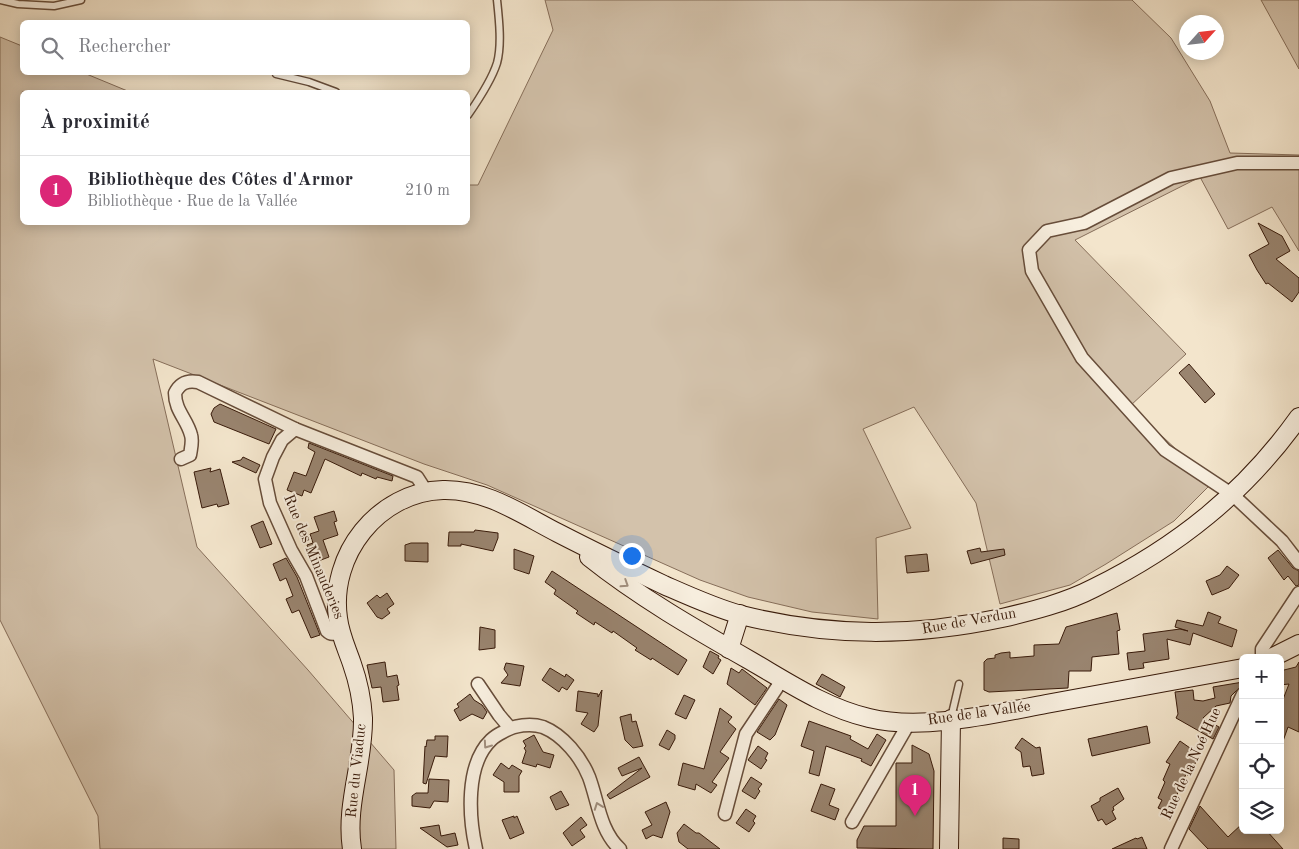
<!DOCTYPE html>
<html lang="fr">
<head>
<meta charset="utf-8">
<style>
  body { margin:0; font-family:"Old Standard TT",serif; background:#f2f2f3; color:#2b2b33 }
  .controls { position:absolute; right:15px; bottom:15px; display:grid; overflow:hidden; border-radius:8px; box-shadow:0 2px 12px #0003 }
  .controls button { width:45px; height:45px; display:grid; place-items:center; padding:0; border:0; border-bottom:1px solid #e1e1e2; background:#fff; color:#2b2b33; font:25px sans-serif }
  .compass { position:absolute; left:1179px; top:15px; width:45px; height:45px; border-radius:50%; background:#fff; box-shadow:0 2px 12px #0003; rotate:63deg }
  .you { position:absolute; left:631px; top:555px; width:18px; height:18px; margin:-12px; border:4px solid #fff; border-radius:50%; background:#1a73e8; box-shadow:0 0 0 8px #1a73e833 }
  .badge { display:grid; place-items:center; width:32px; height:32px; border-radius:50%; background:#db2777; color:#fff; font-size:16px; font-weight:700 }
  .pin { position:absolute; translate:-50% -41px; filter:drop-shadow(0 1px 2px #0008) }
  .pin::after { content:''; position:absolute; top:26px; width:18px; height:15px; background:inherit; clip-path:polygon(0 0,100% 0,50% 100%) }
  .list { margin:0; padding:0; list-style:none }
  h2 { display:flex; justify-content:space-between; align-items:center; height:65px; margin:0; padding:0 20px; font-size:21px }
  h2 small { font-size:16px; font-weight:400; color:#7c7c81 }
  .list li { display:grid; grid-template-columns:32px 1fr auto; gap:15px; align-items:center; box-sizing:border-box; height:70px; padding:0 20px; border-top:1px solid #e1e1e2 }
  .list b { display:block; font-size:19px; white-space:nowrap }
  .list p { margin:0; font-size:16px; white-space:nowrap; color:#7c7c81 }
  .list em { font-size:16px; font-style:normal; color:#7c7c81 }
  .icon { flex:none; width:28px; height:28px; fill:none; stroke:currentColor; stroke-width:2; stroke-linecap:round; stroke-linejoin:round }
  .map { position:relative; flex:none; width:1299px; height:849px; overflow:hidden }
  .search { position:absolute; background:#fff; box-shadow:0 2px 12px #0003; left:20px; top:20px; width:450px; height:55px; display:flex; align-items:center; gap:12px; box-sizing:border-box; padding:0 18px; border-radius:8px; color:#7c7c81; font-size:19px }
  .panel { position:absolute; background:#fff; box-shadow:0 2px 12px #0003; left:20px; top:90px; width:450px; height:135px; border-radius:8px }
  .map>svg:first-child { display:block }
</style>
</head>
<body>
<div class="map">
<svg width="1299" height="849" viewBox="0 0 1299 849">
  <rect width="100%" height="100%" fill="#f3e5cc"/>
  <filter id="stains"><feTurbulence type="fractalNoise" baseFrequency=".004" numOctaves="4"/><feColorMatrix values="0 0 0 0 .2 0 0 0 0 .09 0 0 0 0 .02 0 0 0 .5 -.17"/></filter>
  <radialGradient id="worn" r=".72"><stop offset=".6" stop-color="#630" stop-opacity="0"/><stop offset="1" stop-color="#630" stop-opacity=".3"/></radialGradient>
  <g fill="#d3c2ab" stroke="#866e5a">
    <path d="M545,0H1132L1171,38L1210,101L1230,153L1299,155V251L1272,207L1228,229L1200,177L1075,240L1186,354L1130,406L1179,452L1216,479L1174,521L1106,564L1070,585L1000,604L976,503L914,407L863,429L911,528L876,538L878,619L812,612L748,597L700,580L487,485L424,464L153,359L197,547L308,670L394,770L396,849H100L98,816L0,620V37L22,46V72L84,73L130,92H22V222H468V185H478L553,30Z"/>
    <path d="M1261,0H1299V69Z"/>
  </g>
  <g fill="#99846f" stroke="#381a0a">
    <path d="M1258,223L1282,236L1290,251L1276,259L1299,278V292L1292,302L1268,283L1266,284L1257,270L1249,255L1269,244Z"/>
    <path d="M1189,364L1215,394L1205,403L1179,373Z"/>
    <path d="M220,404L276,429L269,444L214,422L211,414L214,408Z"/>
    <path d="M309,443L393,476L392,481L377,477L376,479L362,473L361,476L325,459L311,493L304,490L302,496L287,490L294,472L306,476L315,452L308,448Z"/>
    <path d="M243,457L260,465L256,473L232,462L241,460Z"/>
    <path d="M211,468L210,472L220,469L229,504L218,507L217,504L202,508L194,472Z"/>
    <path d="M334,511L337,521L334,522L338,535L323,540L329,557L313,563L307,545L313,543L310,534L319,531L314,517Z"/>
    <path d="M263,521L272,544L260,548L251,526Z"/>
    <path d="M475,530L498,533V538L493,551L461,544V546H448L449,532H474Z"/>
    <path d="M411,543H428V562L405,561V545Z"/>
    <path d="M980,548L981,552L1004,549L1005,555L971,564L967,551Z"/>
    <path d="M514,549L534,556L529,574L514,569Z"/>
    <path d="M1278,550L1293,568L1299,571V585L1296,586L1288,576L1284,580L1268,558Z"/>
    <path d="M927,554L929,571L907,573L905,556Z"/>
    <path d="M286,558L297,577L320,635L311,638L299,610L292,613L286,599L293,596L286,578L280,581L273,564Z"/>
    <path d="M1227,566L1239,575L1229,588L1212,595L1206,581L1220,575Z"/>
    <path d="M552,571L687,660L678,675L652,658L651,660L635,650L637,648L613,631L612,633L595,622L594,625L576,613L578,611L554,594L556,590L545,582Z"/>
    <path d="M387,593L394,604L387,609L390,613L382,619L377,617L367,603L377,595L380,598Z"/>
    <path d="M1208,612L1221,617L1218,623L1237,630L1232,647L1193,633L1190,645L1167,639L1169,659L1143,663L1144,668L1129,670L1127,653L1145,651L1143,634L1180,629L1188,631L1175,627L1177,620L1203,626Z"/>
    <path d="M1117,613L1120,630L1117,631L1119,654L1092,657L1091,671H1069L1068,688L989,692L984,690V662L987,659L995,658V655L1001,653L1010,652V658L1034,656V645L1059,644L1066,627Z"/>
    <path d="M480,627L495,630V648L479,650Z"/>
    <path d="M710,651L719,656L718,658L721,660L713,674L703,667Z"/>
    <path d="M385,662L387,677L397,675L399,685L397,686L399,700L383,702L381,687L372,688L367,665Z"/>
    <path d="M1299,662V732L1288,727L1282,744H1280V707L1289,684L1280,685V671L1296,667Z"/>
    <path d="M506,663L524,666L520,686L501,683L508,675L504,669Z"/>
    <path d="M550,668L565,677L566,674L574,680L567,690L562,687L559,692L542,680Z"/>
    <path d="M731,668L739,673L742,669L767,688L755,705L727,684Z"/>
    <path d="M822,674L845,687L840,697L816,684Z"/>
    <path d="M1243,682L1241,686L1231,696L1230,703L1216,706L1203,718L1219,727L1213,739L1176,718L1178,714L1175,692L1193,690L1194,700L1203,701L1215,698L1213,687Z"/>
    <path d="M602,690L598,726L594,732L581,724L588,713L576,711L578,691L598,694V697Z"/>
    <path d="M470,694L474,700L482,705L487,712L483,719L472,714L460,721L454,710L459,707L457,704Z"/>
    <path d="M684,695L695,700L686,719L675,714Z"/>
    <path d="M779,699L787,705L775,735L770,740L757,732Z"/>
    <path d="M720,708L732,717L728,722L736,729L720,752L729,758L712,782L717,785L711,793L696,784L695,790L678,785L683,763L704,769Z"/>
    <path d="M631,714L632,722L636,721L643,746L633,748L625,740L620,717Z"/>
    <path d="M809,721L851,736L850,739L868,749L877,734L886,740L871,766L861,761L862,759L826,746L819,776L809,773L814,751L801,746Z"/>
    <path d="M1147,726L1150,743L1092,756L1088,739Z"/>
    <path d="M667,730L675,735V739L669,750L659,745Z"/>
    <path d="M534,735L543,752L554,755L550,768L537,764L536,767L522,763L526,751L524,748L526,746L523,741Z"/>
    <path d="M435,736H448L447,757L435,756L426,784L423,783L425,746L426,747L427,740H435Z"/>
    <path d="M1022,738L1036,748L1040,747L1044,774L1032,776L1030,766L1023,767L1021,752L1015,748Z"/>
    <path d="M1180,741L1200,755L1188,776L1186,774L1176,797L1179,798L1172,814L1158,808L1162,800L1158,798L1165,782L1163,780L1170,764L1166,762Z"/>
    <path d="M912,745L929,754L934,771L933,849L857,848V840L864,826H896V763H912Z"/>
    <path d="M758,746L768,753L765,759L767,760L761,769L748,760Z"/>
    <path d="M639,757L650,777L610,799L607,795L642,768L622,776L618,768Z"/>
    <path d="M501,763L509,769L512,765L522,771L519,776V792H504V782L493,775Z"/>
    <path d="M751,777L762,784L758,789L760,791L755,799L742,791Z"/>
    <path d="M429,779L449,780L448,802L434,801L430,808L412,806V796L416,793H428Z"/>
    <path d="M821,784L835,789L829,805L839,809L835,820L811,811Z"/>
    <path d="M1118,788L1124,799L1113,807L1114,810L1112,811L1116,819L1106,825L1102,819L1098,821L1091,806L1100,801V798Z"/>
    <path d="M561,791L569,805L556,810L550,797Z"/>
    <path d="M666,802L670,812L662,838L653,835L646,839L642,830L652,825L645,812Z"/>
    <path d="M1200,806L1228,837L1243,823V830H1266L1283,849H1208L1189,829Z"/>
    <path d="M746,809L756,816L753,821L755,823L749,832L736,823Z"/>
    <path d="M514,816V818L517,816L524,833L510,839L502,820Z"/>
    <path d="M581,817L587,825L580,830L585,837L572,846L563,833Z"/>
    <path d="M684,824L696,833H699L720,849H688L679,842L677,833Z"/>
    <path d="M439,825L441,836L455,833L458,845L447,847L420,828Z"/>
    <path d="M1142,837L1147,849H1112L1136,838L1137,839Z"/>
    <path d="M1003,838L1019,839V849H1003Z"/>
  </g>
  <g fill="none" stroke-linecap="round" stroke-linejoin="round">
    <defs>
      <g id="lane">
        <path d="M0,0L18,4L54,6L81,0"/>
        <path d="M276,74L309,82L336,92"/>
        <path d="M468,115C477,102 492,79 497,63C502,45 499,19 497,0"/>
        <path d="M951,718L959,684"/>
      </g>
      <g id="street">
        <path d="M1299,163H1237L1171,178L1084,223L1047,231L1029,250L1032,271L1082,358L1165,450L1233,495L1282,541L1299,563"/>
        <path d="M181,459L190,455C191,448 193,441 191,435C187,419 175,411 175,393C180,383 187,380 198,382L295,429"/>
        <path d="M340,632C334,634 331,635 327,631L306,576L291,550L270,503L265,479L273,457L282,440L295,429L417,477L426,491"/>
        <path d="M1262,658V649L1299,593"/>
        <path d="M478,684L499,715L510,728"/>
        <path d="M725,814L746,734L782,680"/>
        <path d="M852,822L909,723"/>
        <path d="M476,849C469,818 465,765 491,740C494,737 499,734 503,732C514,725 531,723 543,727C563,735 581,757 589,777C598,801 600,831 620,849"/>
        <path d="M1171,849L1243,694"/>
      </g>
      <g id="secondary">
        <path d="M589,557C639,597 695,629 751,661C789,683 826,708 869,718C922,731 993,714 1046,704C1111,692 1177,680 1243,668"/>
        <path d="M729,649L740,614"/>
        <path d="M1271,658L1299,644"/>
        <path d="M352,849C345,805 364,762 363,718C362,700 358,681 352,664C347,649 340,635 338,618C329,555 378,492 443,490C486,489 521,514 558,533C593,551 628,568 664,585C689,596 715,608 741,615C829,637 913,637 1002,618C1032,611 1065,603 1094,588C1177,547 1245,493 1299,417"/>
        <path d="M949,849L951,719"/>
      </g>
    </defs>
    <use href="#lane" stroke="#674d3a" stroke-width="9"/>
    <use href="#street" stroke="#674d3a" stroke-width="15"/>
    <use href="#secondary" stroke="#381a0a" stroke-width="20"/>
    <use href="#lane" stroke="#f7eede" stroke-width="6"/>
    <use href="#street" stroke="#f7eede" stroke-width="12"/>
    <use href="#secondary" stroke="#f7eede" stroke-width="18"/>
  </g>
  <defs><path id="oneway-chevron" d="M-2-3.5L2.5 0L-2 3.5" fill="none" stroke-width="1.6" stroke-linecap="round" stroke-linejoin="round" transform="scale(1.25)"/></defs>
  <g stroke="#a18f7f">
    <use href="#oneway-chevron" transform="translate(625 584) rotate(33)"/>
    <use href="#oneway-chevron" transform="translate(487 745) rotate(125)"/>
    <use href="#oneway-chevron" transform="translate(598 806) rotate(-110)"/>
  </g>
  <g text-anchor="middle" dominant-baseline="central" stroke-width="4" stroke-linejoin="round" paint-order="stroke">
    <g font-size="15" fill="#381a0a" stroke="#f7eede">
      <text transform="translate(313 557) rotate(67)">Rue des Minauderies</text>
      <text transform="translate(969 622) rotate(-10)">Rue de Verdun</text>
      <text transform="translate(979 714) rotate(-8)">Rue de la Vallée</text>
      <text transform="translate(1192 764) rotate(-65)">Rue de la Noé Hue</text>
      <text transform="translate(357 771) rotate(-84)">Rue du Viaduc</text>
    </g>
  </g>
  <rect width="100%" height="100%" filter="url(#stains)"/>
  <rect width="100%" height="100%" fill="url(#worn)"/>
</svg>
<div class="controls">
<button>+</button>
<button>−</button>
<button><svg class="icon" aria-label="locate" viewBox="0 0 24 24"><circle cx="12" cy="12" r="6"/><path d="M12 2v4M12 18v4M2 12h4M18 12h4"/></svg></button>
<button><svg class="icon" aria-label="layers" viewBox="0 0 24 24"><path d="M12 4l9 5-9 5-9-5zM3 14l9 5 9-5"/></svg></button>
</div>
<svg class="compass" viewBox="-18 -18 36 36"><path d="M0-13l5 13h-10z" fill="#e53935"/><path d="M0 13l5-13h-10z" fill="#7c7c81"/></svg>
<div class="you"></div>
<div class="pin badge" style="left:915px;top:816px">1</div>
<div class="search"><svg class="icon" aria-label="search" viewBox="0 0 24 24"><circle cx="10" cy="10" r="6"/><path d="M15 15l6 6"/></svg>Rechercher</div>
<section class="panel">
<h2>À proximité<small></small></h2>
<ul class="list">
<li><span class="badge">1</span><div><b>Bibliothèque des Côtes d'Armor</b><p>Bibliothèque · Rue de la Vallée</p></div><em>210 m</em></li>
</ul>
</section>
</div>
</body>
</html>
